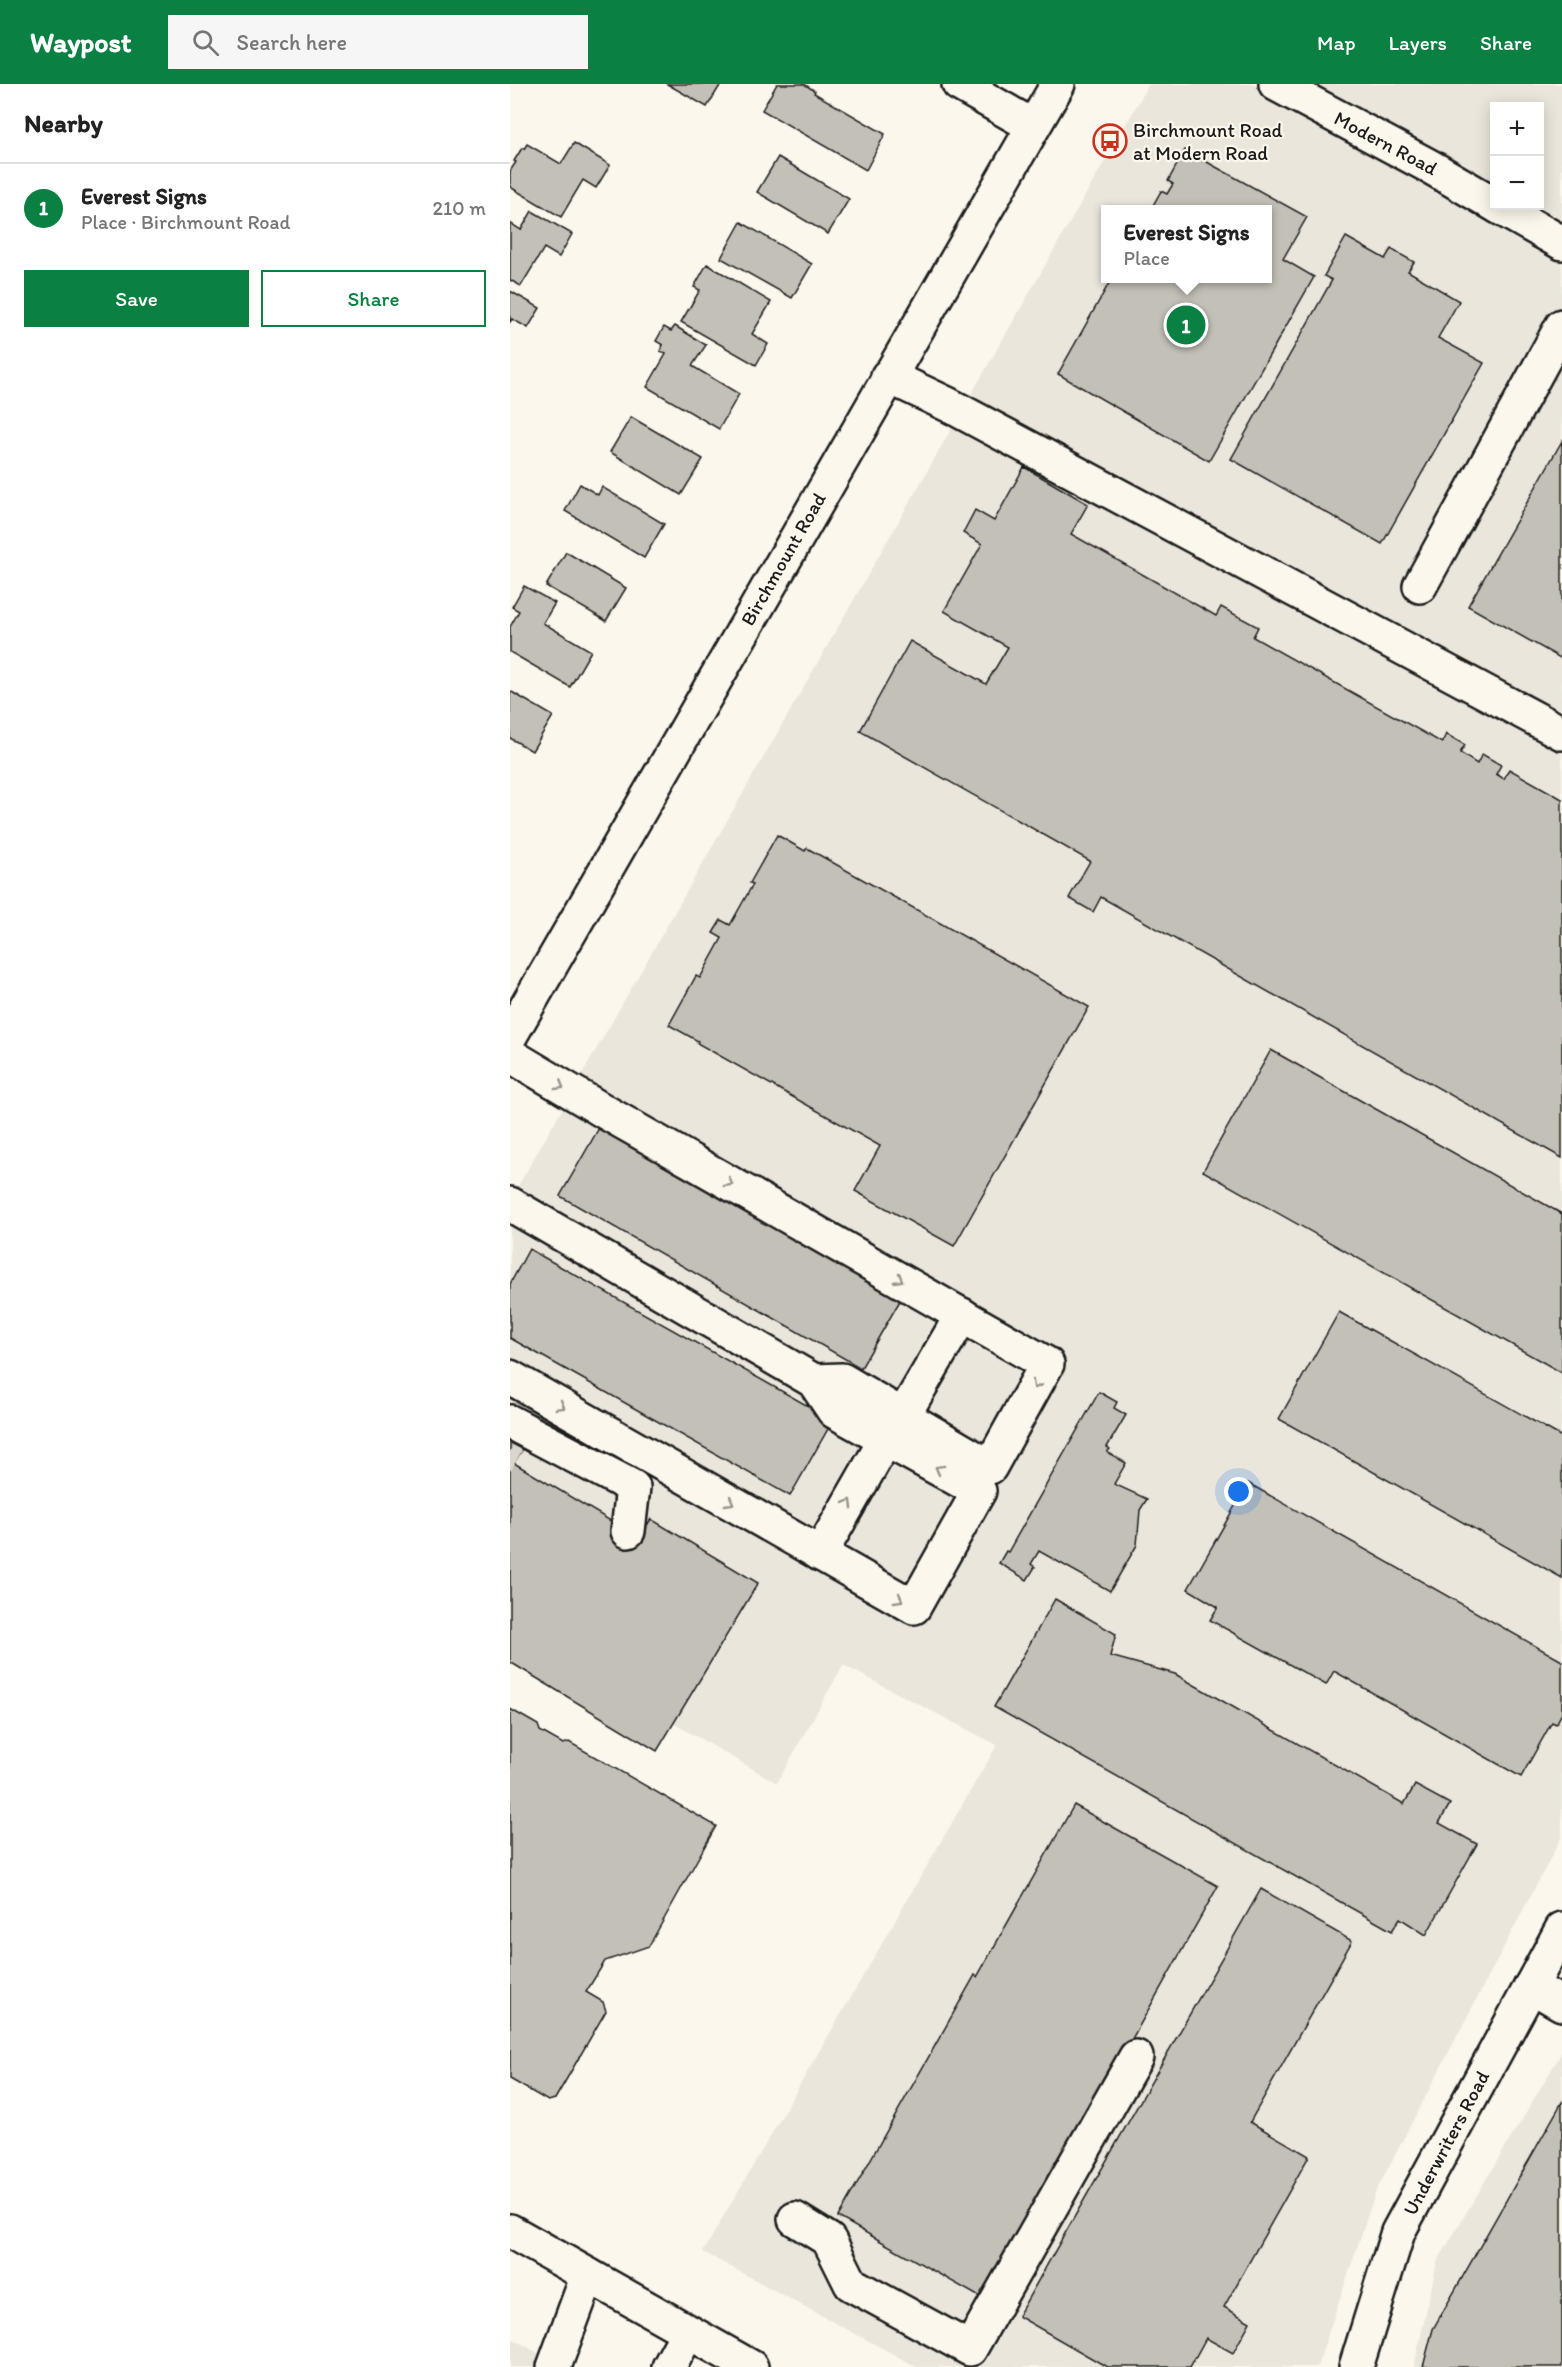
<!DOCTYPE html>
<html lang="en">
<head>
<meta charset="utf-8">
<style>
  body { margin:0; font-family:Itim,sans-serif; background:#f6f6f6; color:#222 }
  .controls { position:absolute; right:18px; top:18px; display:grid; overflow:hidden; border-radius:0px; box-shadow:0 3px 15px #0003 }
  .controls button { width:54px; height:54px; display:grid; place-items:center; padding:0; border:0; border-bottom:2px solid #e0e0e0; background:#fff; color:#222; font:30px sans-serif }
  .you { position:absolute; left:729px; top:1408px; width:21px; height:21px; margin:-15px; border:4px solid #fff; border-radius:50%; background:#1a73e8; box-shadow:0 0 0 9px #1a73e833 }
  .badge { display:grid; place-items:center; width:39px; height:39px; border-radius:50%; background:#0b8043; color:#fff; font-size:20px; font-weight:700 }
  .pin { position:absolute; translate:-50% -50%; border:3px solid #fff; box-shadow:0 2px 6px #0006 }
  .popup { position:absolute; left:591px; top:121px; width:171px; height:78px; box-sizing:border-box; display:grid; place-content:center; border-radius:0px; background:#fff; filter:drop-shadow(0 2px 4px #0005); font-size:20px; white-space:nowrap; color:#767676 }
  .popup b { font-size:22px; color:#222 }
  .popup::after { content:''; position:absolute; left:50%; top:100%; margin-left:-12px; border:12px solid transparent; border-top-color:#fff }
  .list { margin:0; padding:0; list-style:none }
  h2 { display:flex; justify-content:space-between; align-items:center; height:78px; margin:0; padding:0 24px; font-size:26px }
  h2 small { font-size:20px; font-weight:400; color:#767676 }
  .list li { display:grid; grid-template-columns:39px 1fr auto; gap:18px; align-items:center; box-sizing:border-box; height:90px; padding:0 24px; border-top:2px solid #e0e0e0 }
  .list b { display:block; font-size:22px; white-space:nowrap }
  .list p { margin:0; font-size:20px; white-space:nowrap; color:#767676 }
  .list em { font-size:20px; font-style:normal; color:#767676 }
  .actions { display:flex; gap:12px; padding:18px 24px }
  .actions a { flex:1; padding:14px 0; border:2px solid #0b8043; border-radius:0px; text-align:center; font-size:21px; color:#0b8043 }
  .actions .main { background:#0b8043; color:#fff }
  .icon { flex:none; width:33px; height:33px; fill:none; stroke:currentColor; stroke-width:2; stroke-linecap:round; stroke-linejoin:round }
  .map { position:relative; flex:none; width:1052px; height:2283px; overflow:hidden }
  header { display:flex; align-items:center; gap:36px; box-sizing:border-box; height:84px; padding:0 30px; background:#0b8043; color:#fff }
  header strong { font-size:28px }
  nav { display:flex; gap:33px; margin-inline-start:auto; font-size:21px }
  .search { width:420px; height:54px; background:#f6f6f6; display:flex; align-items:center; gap:15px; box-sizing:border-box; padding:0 21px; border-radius:0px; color:#767676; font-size:22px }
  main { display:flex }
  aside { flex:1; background:#fff }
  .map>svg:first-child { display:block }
</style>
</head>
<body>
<header>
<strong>Waypost</strong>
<div class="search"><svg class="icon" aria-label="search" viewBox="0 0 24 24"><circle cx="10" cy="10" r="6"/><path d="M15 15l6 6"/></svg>Search here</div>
<nav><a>Map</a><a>Layers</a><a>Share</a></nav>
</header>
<main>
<aside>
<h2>Nearby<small></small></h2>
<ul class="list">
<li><span class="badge">1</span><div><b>Everest Signs</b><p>Place · Birchmount Road</p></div><em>210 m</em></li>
</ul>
<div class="actions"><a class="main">Save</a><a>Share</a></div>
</aside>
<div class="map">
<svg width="1052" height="2283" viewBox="0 0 1052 2283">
  <rect width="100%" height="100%" fill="#fbf7ec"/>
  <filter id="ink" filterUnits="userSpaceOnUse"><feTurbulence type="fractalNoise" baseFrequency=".0167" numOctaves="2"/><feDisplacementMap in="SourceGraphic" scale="12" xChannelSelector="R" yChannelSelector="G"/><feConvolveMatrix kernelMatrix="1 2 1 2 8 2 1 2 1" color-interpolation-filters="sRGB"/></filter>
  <g filter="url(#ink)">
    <g fill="#eae6dc" fill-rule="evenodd">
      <path d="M639,0H1052V1752L866,2107L807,2283H407L193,2168L487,1661L333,1581L267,1699L0,1545V1116ZM984,22H1030V122H984ZM595,125H757V194H595Z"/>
      <path d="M1052,1968V2283H904L927,2178Z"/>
      <path d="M0,2253L53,2283H0Z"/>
    </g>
    <g fill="#c3c0b8" stroke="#1c1c1c" stroke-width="1.5">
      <path d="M157,0H211L197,23Z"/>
      <path d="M267,0H294L305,7L304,9L375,50L356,86L252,26Z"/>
      <path d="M64,59L100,81L86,104L73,96L51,133L0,103V87L6,78L4,77L12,64L14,65L17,60L51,80Z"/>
      <path d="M675,66L797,133L773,175L804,193L699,377L548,290L602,194H757V125H641L651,107L657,110L663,100L658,97Z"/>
      <path d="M268,73L339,115L318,150L247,108Z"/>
      <path d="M22,127L62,150L49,173L34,164L11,202L0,196V139L11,146Z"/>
      <path d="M231,138L302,180L282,214L211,174Z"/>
      <path d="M836,153L875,175L881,165L904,178L898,187L949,217L928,254L974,279L872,460L721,375L822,196L814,192Z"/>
      <path d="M197,180L261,218L242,250L258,260L246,281L171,238L190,206L184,203Z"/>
      <path d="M0,207L30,224L18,244L2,235L0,238Z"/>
      <path d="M165,242L196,261L182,282L229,310L209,345L137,303L156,270L150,267L153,261L146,257L154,243L161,247Z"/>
      <path d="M121,333L193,375L171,411L100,368Z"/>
      <path d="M1052,357V575L958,522Z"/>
      <path d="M514,383L578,420L561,450L706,532L711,523L748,543L743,553L932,659L936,650L955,661L950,669L967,680L972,670L991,681L986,690L994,695L999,685L1052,715V1074L591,813L583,828L559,814L580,777L350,647L400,557L476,600L498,563L434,527L472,460L453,449L465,426L484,437Z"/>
      <path d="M70,400L88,411L92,403L154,440L134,474L55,427Z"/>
      <path d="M56,468L116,504L96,537L36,502Z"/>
      <path d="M14,502L45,519L33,539L81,567L60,603L0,568V543L9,527L2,523Z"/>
      <path d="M0,607L43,632L22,667L0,654Z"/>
      <path d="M267,751L295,767L297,764L579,923L444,1162L345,1107L370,1062L187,959L188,957L159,941L186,892L190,894L212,854L203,849L211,836L220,841L243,800L240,799Z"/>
      <path d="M761,966L1052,1130V1289L693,1087Z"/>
      <path d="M93,1037L395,1208L351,1284L50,1112Z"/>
      <path d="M19,1165L323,1336L280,1412L0,1254V1200Z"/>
      <path d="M829,1228L1052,1353V1494L769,1335Z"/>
      <path d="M589,1308L607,1318L604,1324L616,1331L597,1363L600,1365L597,1368L616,1379L604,1400L637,1415L630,1426L627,1461L600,1507L529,1467L521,1480L525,1483L517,1496L489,1479L496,1467L498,1468Z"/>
      <path d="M0,1350L16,1360L4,1379L129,1454L141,1435L248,1499L147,1667L0,1578Z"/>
      <path d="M738,1399L1052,1577V1629L1046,1640L1042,1638L1011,1693L824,1587L816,1601L700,1536L708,1523L678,1505Z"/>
      <path d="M545,1515L606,1550L600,1572L665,1590L894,1720L905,1701L940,1720L929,1739L967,1760L916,1851L890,1834L882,1847L484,1623Z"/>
      <path d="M0,1625L28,1641L30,1647L53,1660L59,1658L206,1742L139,1862L95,1877L76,1908L93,1918L96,1927L45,2015L38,2017L0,1995Z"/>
      <path d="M564,1721L708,1802L475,2216L328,2133L465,1891L467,1893Z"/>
      <path d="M751,1805L842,1857L740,2038L799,2072L714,2223L740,2238L723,2269L696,2254L680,2283H597L508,2232Z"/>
      <path d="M1052,2018V2283H913L923,2245Z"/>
    </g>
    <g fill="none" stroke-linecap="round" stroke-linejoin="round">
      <path stroke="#dad6cd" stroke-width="33" stroke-dasharray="33 16" stroke-linecap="butt" d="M0,1367L9,1372"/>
      <defs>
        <g id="minor">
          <path d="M449,0L523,42"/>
          <path d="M766,0L919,82L984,120"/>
          <path d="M987,122L1052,159"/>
          <path d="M378,292L439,321L1052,649"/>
          <path d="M910,502L1052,242"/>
          <path d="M0,971L97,1029L537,1280L480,1383L332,1296L304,1297"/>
          <path d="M0,1120L304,1297L324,1327L469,1407L404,1523L0,1293"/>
          <path d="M393,1332L452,1231"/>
          <path d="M0,1338L123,1403L118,1447"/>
          <path d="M310,1470L376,1355"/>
          <path d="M1021,1902L1052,1920"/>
          <path d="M285,2135L319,2156L341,2200L460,2265L626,1973"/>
          <path d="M44,2283L78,2191"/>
          <path d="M159,2283L178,2248"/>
          <path d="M846,2283L888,2148L1052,1845"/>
        </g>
        <g id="major">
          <path d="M0,952L548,0"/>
          <path d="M0,2147L241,2283"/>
        </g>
      </defs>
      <use href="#minor" stroke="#1c1c1c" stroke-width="38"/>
      <use href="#major" stroke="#1c1c1c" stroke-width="38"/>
      <use href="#minor" stroke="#fbf7ec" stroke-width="33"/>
      <use href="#major" stroke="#fbf7ec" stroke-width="33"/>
    </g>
    <defs><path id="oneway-chevron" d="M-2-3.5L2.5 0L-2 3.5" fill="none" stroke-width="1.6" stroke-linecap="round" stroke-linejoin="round" transform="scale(1.5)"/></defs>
    <g stroke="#97948e">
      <use href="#oneway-chevron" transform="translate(50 1002) rotate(31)"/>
      <use href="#oneway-chevron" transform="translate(219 1099) rotate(30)"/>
      <use href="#oneway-chevron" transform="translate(389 1195) rotate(30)"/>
      <use href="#oneway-chevron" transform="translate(526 1301) rotate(119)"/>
      <use href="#oneway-chevron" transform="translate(51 1322) rotate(30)"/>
      <use href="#oneway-chevron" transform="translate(429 1385) rotate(-151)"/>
      <use href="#oneway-chevron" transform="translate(220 1418) rotate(30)"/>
      <use href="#oneway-chevron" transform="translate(339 1419) rotate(-60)"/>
      <use href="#oneway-chevron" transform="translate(389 1515) rotate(30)"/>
    </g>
  </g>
  <defs>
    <symbol id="bus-ring" viewBox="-11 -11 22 22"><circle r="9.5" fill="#fbf7ec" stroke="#c8321e" stroke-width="1.5"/><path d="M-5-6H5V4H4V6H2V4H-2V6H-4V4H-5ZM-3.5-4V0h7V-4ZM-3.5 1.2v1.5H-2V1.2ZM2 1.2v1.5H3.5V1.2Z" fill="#c8321e"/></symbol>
  </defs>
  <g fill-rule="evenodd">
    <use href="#bus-ring" x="581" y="38" width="38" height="38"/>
  </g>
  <g text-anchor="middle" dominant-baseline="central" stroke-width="4.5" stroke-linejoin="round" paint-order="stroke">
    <g font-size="20" fill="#1c1c1c" stroke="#fbf7ec" text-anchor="start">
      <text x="623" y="46">Birchmount Road<tspan x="623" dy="23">at Modern Road</tspan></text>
    </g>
    <g font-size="20" fill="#1c1c1c" stroke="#fbf7ec">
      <text transform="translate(876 59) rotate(28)">Modern Road</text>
      <text transform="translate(273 475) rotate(-60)">Birchmount Road</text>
      <text transform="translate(936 2059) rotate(-62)">Underwriters Road</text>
    </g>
  </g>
</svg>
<div class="controls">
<button>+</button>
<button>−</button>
</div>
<div class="you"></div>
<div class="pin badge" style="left:676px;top:241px">1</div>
<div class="popup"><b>Everest Signs</b>Place</div>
</div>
</main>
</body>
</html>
